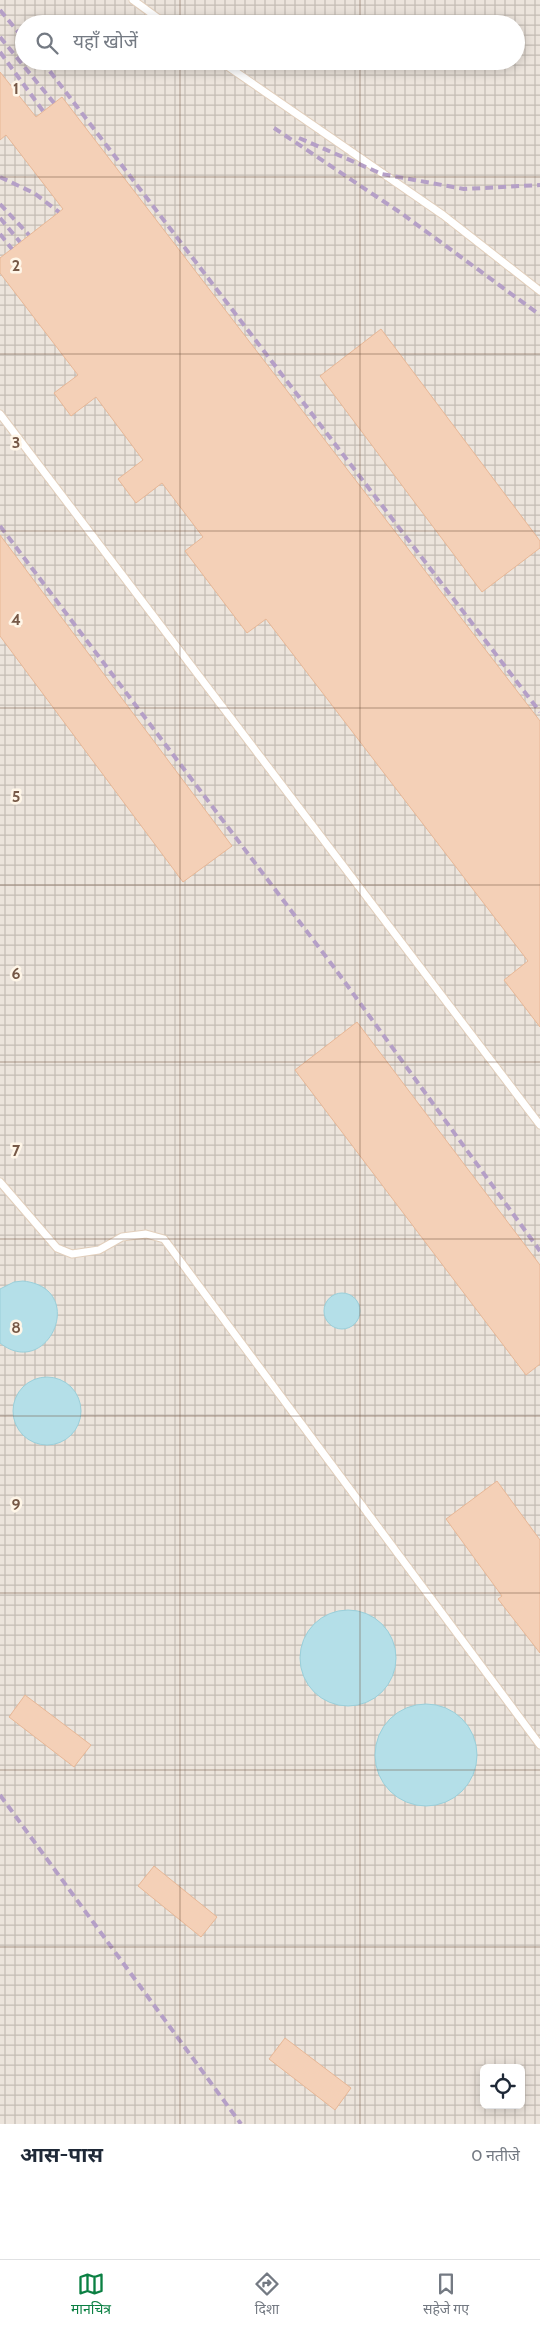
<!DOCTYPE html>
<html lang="hi">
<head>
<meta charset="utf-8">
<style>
  body { margin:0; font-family:Cabin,"Noto Sans Devanagari",sans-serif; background:#f2f2f3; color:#1f2937 }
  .controls { position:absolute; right:15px; bottom:15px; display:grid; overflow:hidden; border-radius:8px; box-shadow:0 2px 12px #0003 }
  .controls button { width:45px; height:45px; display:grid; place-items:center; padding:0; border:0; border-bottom:1px solid #e0e1e3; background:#fff; color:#1f2937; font:25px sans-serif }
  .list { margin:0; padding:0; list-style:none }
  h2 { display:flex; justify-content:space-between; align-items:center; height:65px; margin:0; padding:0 20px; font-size:21px }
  h2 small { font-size:16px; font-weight:400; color:#747a83 }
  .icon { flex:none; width:28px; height:28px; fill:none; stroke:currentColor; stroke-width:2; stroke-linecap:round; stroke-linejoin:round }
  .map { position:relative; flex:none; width:540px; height:2124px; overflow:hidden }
  .search { position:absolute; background:#fff; box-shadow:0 2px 12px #0003; left:15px; right:15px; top:15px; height:55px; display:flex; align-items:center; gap:12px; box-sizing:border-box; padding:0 18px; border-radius:28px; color:#747a83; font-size:19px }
  .sheet { height:135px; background:#fff }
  nav { display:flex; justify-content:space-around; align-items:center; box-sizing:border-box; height:70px; border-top:1px solid #e0e1e3; background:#fff; font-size:14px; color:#747a83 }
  nav a { display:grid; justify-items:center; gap:2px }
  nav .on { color:#0b8043 }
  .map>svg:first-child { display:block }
</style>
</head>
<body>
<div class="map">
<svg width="540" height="2124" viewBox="0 0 540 2124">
  <defs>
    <pattern id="industrial-grid" width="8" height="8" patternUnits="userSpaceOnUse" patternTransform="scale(1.25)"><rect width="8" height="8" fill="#ece4dc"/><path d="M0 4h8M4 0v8" fill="none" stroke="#c4bcb4"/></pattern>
  </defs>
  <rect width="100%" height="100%" fill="#fdf3e1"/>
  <path fill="url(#industrial-grid)" fill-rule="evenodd" d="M0,0H540V2124H0ZM24,24H516V61H24ZM484,2068H521V2105H484Z"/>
  <g fill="#b4dfe8" stroke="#9acfda">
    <path d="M23,1281C89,1288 48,1381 0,1343V1289L14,1282Z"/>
    <circle cx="342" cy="1311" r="18"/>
    <circle cx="47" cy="1411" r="34"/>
    <circle cx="348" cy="1658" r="48"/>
    <circle cx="426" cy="1755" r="51"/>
  </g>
  <g fill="#f4d0b7" stroke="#e8b796">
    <path d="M0,72L36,117L62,97L540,721V1027L504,980L528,961L266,619L247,633L185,551L203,537L162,483L136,503L118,479L143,460L96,397L71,416L54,393L78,375L0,273V258L63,209L6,135L0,140Z"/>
    <path d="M381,329L540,541V548L482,592L320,376Z"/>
    <path d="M0,535L232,846L183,882L0,636Z"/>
    <path d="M357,1022L540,1265V1364L526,1375L295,1070Z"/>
    <path d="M497,1481L540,1540V1653L498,1599L502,1596L446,1519Z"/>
    <path d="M25,1695L91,1745L74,1767L9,1717Z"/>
    <path d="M154,1866L217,1917L201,1937L138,1886Z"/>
    <path d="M285,2038L351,2088L335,2110L269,2059Z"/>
  </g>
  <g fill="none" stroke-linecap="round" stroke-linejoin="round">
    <defs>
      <g id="lane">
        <path d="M133,0L166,24"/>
        <path d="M220,61L443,215L540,291"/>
        <path d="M0,414L540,1125"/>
        <path d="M0,1182L57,1248L72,1254L99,1250L122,1237L146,1234L164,1239L540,1745"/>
      </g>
    </defs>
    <use href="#lane" stroke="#e2cfbc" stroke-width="9"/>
    <use href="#lane" stroke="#fff" stroke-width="7"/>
    <g stroke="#b59fc7" stroke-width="4" stroke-dasharray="8 5" stroke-linecap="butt">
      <path d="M0,10L24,39"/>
      <path d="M0,37L54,103"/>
      <path d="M0,52L43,111"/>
      <path d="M42,61L540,712"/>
      <path d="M274,128L401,213L540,315"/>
      <path d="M299,138L382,174L464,189L540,185"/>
      <path d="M0,177L34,193L59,212"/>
      <path d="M0,204L29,235"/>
      <path d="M0,218L20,242"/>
      <path d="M0,234L12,249"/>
      <path d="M0,526L336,970L540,1251"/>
      <path d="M0,1795L241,2124"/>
    </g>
  </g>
  <path fill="none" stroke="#765846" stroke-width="1" stroke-opacity="0.55" d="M180,0V24M360,0V24M180,61V2124M360,61V2124M0,177H540M0,354H540M0,531H540M0,708H540M0,885H540M0,1062H540M0,1239H540M0,1416H540M0,1593H540M0,1770H540M0,1947H540"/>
  <g font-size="16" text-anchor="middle" font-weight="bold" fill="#765846" stroke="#fff6e8" stroke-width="5" stroke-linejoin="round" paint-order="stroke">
    <text x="16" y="94">1</text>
    <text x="16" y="271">2</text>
    <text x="16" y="448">3</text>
    <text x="16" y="625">4</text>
    <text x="16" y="802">5</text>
    <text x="16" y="979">6</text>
    <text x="16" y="1156">7</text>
    <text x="16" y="1333">8</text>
    <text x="16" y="1510">9</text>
  </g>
</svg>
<div class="controls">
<button><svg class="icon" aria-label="locate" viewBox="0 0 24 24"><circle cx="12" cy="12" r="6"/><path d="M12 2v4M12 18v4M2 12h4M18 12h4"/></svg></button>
</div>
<div class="search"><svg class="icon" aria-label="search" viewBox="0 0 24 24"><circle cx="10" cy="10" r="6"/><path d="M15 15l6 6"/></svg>यहाँ खोजें</div>
</div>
<section class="sheet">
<h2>आस-पास<small>0 नतीजे</small></h2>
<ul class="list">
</ul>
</section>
<nav>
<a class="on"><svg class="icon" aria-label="map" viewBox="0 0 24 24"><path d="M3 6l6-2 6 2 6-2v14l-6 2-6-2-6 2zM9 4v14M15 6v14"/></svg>मानचित्र</a>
<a><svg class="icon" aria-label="directions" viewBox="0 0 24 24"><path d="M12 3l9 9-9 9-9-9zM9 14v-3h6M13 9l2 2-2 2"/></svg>दिशा</a>
<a><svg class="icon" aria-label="saved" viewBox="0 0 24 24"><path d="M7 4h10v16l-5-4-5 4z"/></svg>सहेजे गए</a>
</nav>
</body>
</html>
